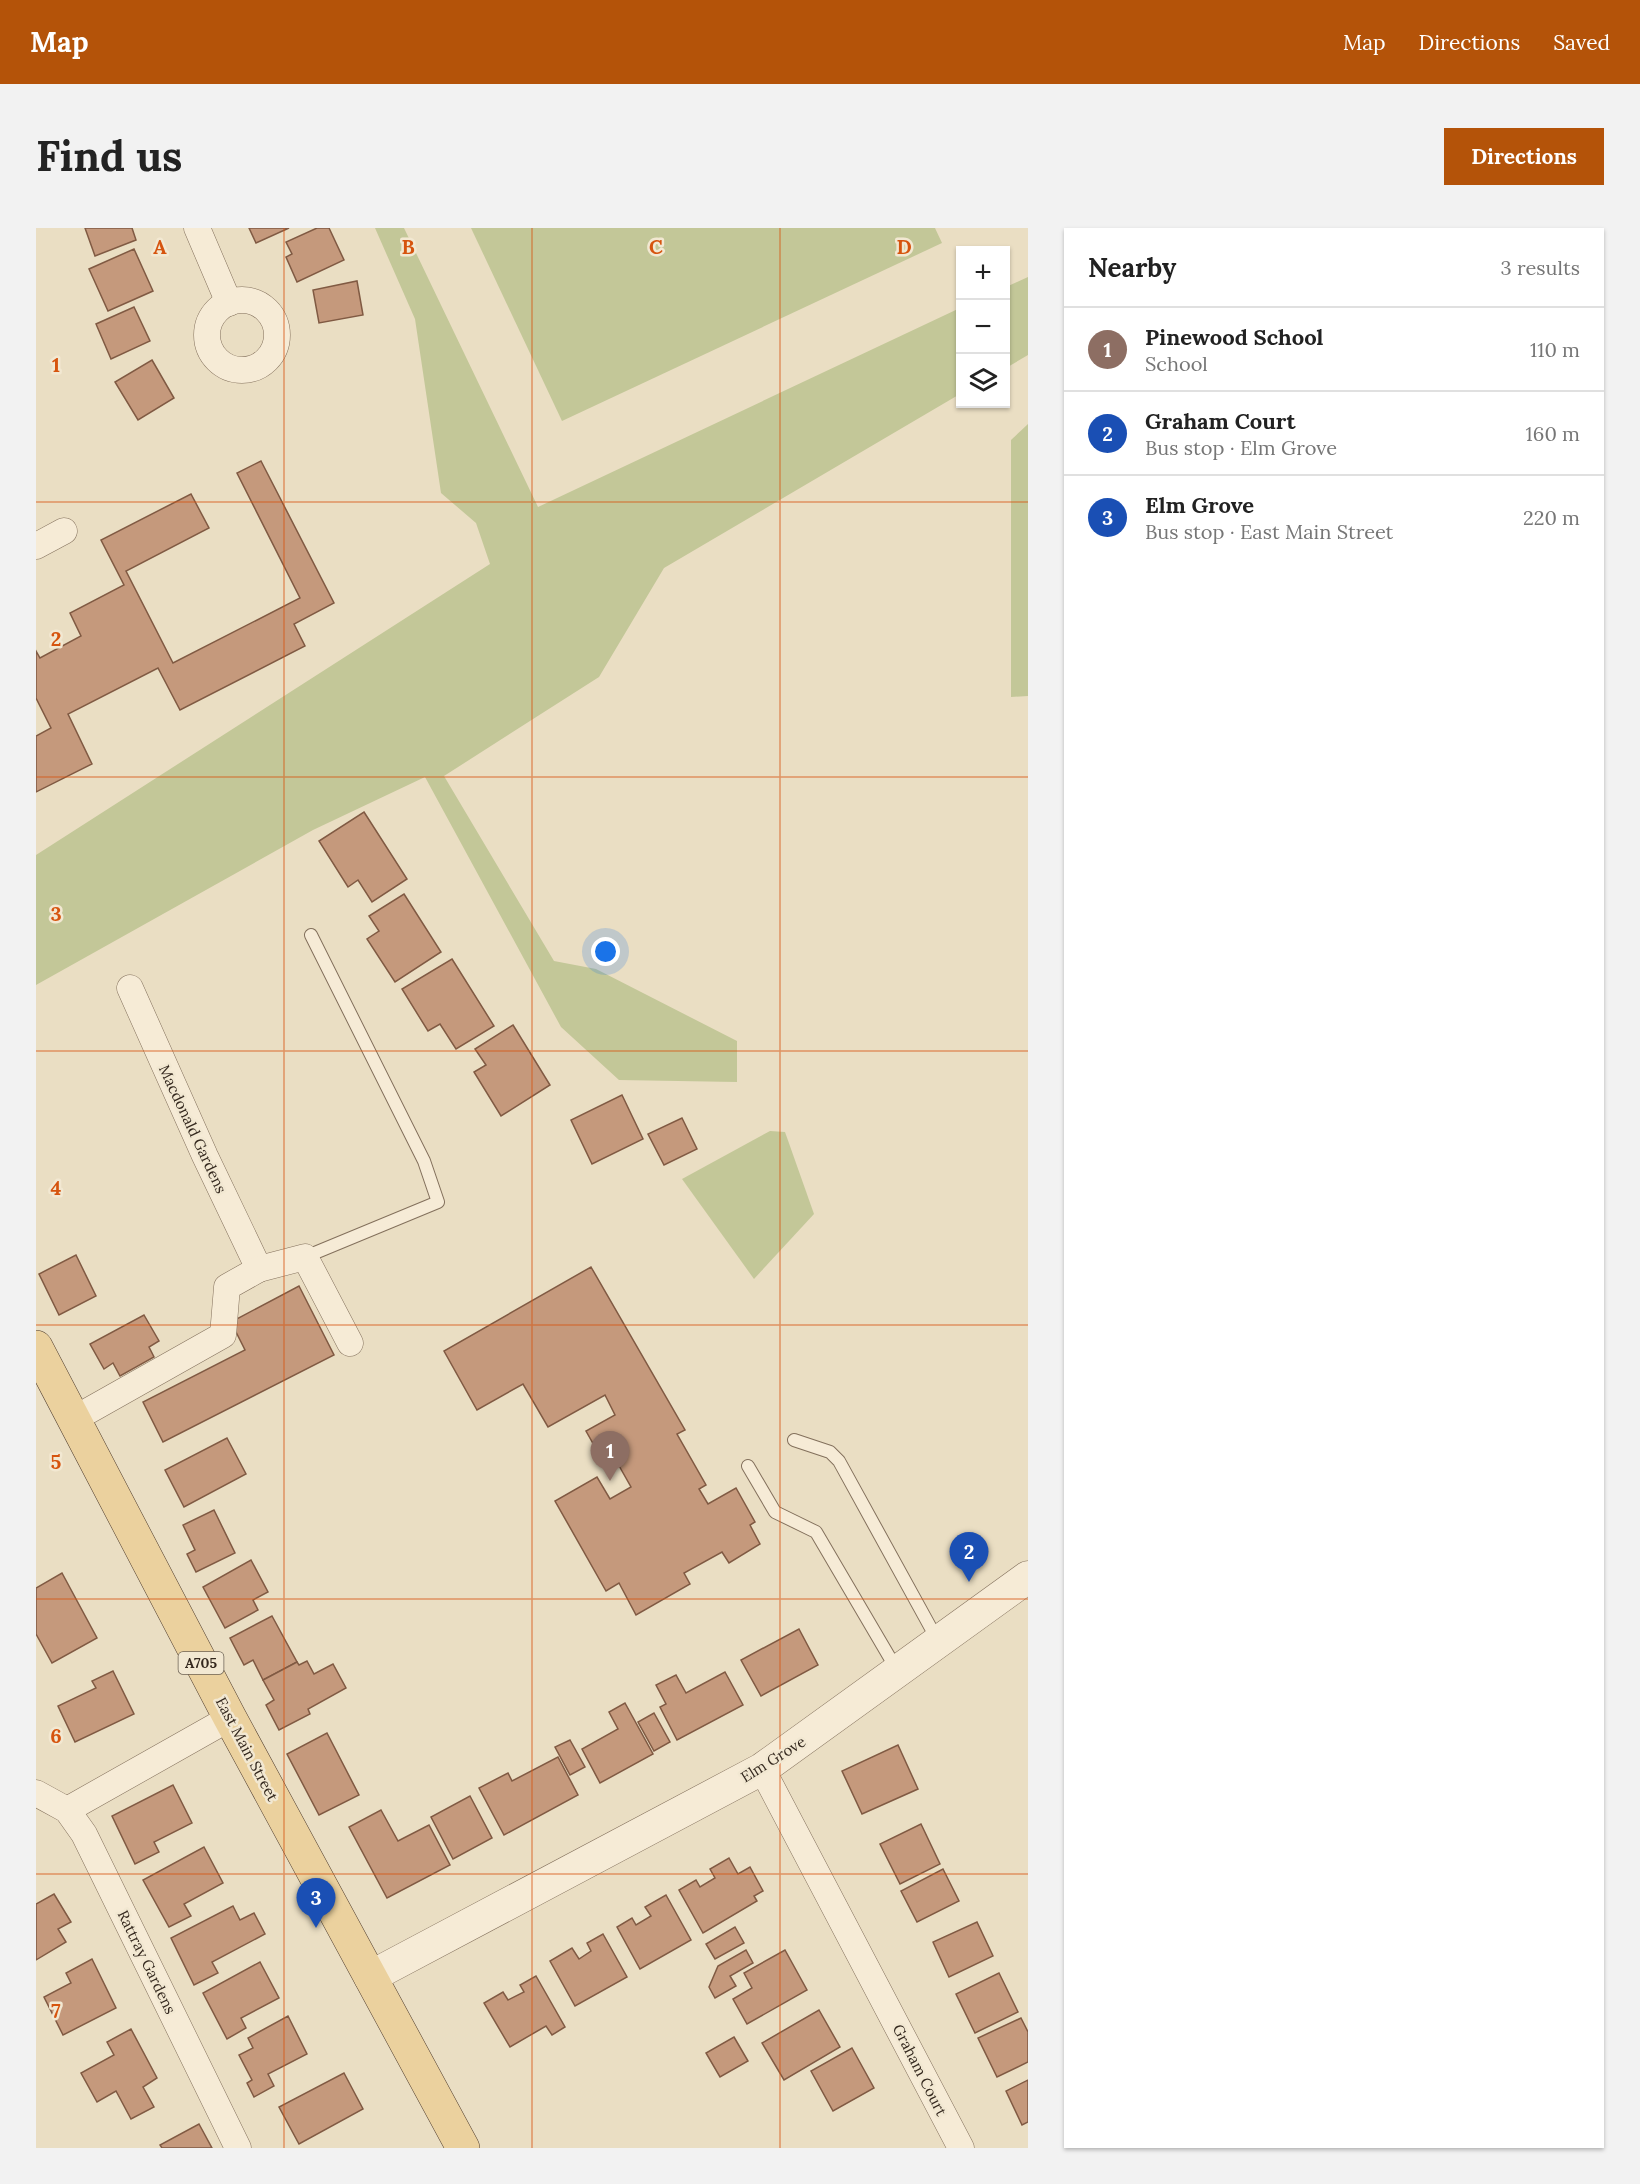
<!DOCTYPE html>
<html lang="en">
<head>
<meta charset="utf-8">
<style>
  body { margin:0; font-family:Lora,serif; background:#f2f2f2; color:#222 }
  .controls { position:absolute; right:18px; top:18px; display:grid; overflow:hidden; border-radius:0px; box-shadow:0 2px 4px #0004 }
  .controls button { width:54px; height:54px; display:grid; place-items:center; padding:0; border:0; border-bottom:2px solid #e0e0e0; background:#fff; color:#222; font:30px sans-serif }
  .you { position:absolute; left:570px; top:724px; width:21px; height:21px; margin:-15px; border:4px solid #fff; border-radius:50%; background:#1a73e8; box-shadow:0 0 0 9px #1a73e833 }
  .badge { display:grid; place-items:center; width:39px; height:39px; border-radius:50%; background:#b45309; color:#fff; font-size:20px; font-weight:700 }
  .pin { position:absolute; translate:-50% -50px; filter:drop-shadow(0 2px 3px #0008) }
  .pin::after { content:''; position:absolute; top:32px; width:21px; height:18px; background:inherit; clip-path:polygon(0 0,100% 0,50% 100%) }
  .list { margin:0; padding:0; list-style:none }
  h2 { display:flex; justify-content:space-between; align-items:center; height:78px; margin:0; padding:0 24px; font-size:26px }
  h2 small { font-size:20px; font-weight:400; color:#767676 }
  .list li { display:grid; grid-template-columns:39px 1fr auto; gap:18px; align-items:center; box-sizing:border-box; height:84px; padding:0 24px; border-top:2px solid #e0e0e0 }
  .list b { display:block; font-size:22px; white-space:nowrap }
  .list p { margin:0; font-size:20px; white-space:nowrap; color:#767676 }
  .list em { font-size:20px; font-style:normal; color:#767676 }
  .icon { flex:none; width:33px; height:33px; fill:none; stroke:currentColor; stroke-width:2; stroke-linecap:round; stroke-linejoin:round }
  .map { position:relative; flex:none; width:992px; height:1920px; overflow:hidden; border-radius:0px }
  header { display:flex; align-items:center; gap:36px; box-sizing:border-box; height:84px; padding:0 30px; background:#b45309; color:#fff }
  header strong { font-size:28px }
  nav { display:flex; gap:33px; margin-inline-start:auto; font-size:21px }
  .intro { display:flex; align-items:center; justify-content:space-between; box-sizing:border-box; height:144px; padding:0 36px }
  h1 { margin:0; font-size:42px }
  .button { padding:15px 27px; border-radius:0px; background:#b45309; color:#fff; font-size:21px; font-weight:700 }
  main { display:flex; gap:36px; padding:0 36px }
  aside { flex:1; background:#fff; border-radius:0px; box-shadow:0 2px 4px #0004 }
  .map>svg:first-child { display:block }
</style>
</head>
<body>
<header>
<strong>Map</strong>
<nav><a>Map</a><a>Directions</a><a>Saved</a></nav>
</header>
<div class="intro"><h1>Find us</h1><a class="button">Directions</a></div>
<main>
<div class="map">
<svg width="992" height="1920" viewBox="0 0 992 1920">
  <rect width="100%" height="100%" fill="#eadec3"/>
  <g fill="#c3c798">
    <path d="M339,0H368L502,279L924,80V166L628,340L563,449L408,548L518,733L560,741L701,813V854L583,852L525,799L389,549L277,602L0,757V627L454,336L440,295L405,265L379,91Z"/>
    <path d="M435,0H899L906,15L526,193Z"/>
    <path d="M992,49V127L970,140V59Z"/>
    <path d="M992,196V468L975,469V212Z"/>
    <path d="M734,903L749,904L778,986L718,1051L646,951Z"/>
  </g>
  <g fill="#c5997c" stroke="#805a43" stroke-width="1.5">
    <path d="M49,0H96L100,12L59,28Z"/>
    <path d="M213,0H253L220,15Z"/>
    <path d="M281,0H293L308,32L261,54L250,29L256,26L250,14Z"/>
    <path d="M98,21L117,63L72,83L53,41Z"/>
    <path d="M321,53L327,87L283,95L277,62Z"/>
    <path d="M98,79L114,113L75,131L60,96Z"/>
    <path d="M116,132L138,170L102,192L79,154Z"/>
    <path d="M225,233L298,375L258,396L269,418L144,482L122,440L32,486L56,536L0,564V508L15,500L0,470V423L4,430L45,408L34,385L88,357L65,312L155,266L173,300L90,343L137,435L264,370L201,245Z"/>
    <path d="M328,584L371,651L336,674L322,652L312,659L283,613Z"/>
    <path d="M368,666L405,724L359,754L331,711L343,703L333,688Z"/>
    <path d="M416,731L458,798L420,821L404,796L392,803L366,761Z"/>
    <path d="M477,797L514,857L465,888L438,844L450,837L439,821Z"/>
    <path d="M586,867L607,911L556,936L535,892Z"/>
    <path d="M646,890L661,921L628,937L612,906Z"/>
    <path d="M40,1027L60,1068L23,1087L3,1046Z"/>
    <path d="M555,1039L649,1202L641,1206L670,1257L663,1261L672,1276L700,1260L719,1294L714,1297L724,1316L693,1335L686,1324L648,1345L654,1356L600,1387L583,1355L570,1363L519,1273L561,1249L574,1271L595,1259L582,1236L572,1242L550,1203L579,1187L569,1167L512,1199L487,1156L441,1182L408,1123Z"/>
    <path d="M263,1058L298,1127L127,1214L107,1174L209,1122L195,1094Z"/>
    <path d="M108,1087L123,1113L113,1119L118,1129L84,1148L77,1135L68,1141L54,1116Z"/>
    <path d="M191,1210L210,1246L148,1279L129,1242Z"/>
    <path d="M178,1282L199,1325L160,1344L151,1326L159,1322L147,1297Z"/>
    <path d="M215,1332L232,1364L217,1372L222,1382L189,1400L167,1359Z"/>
    <path d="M26,1345L61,1410L16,1435L0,1406V1360Z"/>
    <path d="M236,1388L261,1434L227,1452L217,1432L208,1437L194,1410Z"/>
    <path d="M763,1401L782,1437L725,1468L705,1432Z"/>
    <path d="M271,1433L278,1446L297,1436L310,1460L272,1481L274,1486L243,1502L230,1477L238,1472L227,1452L261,1434L263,1437Z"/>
    <path d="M77,1443L98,1486L39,1514L22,1478L60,1460L56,1453Z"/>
    <path d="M689,1444L707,1477L641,1512L624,1479L630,1476L620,1457L640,1447L650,1465Z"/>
    <path d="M589,1475L617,1526L564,1555L546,1521L582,1501L573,1484Z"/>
    <path d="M618,1485L634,1514L618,1523L602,1494Z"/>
    <path d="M291,1505L323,1567L283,1587L251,1526Z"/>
    <path d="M534,1512L549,1539L534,1547L519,1519Z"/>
    <path d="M862,1517L882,1561L826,1586L806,1543Z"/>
    <path d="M522,1529L542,1567L468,1607L443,1560L472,1545L476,1553Z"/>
    <path d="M137,1557L156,1595L118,1614L123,1624L99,1636L76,1588Z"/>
    <path d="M434,1568L456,1610L417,1631L395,1589Z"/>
    <path d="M345,1582L362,1613L393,1597L414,1637L351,1670L313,1599Z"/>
    <path d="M885,1596L904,1636L864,1656L844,1616Z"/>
    <path d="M168,1619L187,1655L148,1676L155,1688L133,1699L107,1652Z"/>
    <path d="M693,1630L702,1646L714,1639L727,1663L718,1668L721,1673L667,1705L643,1662L660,1652L664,1659L679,1650L674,1641Z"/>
    <path d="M907,1641L923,1673L881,1694L865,1663Z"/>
    <path d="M18,1666L35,1694L22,1701L30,1714L0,1732V1676Z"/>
    <path d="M630,1667L655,1712L604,1741L581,1699L596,1690L600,1697L615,1688L609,1679Z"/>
    <path d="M197,1678L204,1692L218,1685L229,1706L176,1734L182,1745L158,1757L135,1710Z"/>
    <path d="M941,1694L957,1728L913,1749L897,1714Z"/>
    <path d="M699,1699L708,1715L679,1731L670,1716Z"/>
    <path d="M567,1706L591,1749L539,1778L514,1733L536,1720L543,1731L555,1723L551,1715Z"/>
    <path d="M710,1722L717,1735L694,1748L700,1758L679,1770L673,1759L682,1738Z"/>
    <path d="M749,1722L771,1762L711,1796L697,1771L716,1760L708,1745Z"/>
    <path d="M56,1731L80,1780L27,1807L8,1769L35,1755L30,1745Z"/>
    <path d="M224,1734L243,1770L205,1790L210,1800L191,1811L167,1765Z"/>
    <path d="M963,1745L982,1784L939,1805L920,1766Z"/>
    <path d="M500,1748L529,1799L516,1807L510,1798L474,1819L448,1775L467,1764L472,1772L488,1764L484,1757Z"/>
    <path d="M783,1782L804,1819L748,1852L726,1815Z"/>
    <path d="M252,1788L271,1826L232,1846L238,1858L218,1869L211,1855L216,1852L203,1827L217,1820L212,1810Z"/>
    <path d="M985,1790L992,1804V1834L961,1849L942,1810Z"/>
    <path d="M95,1801L121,1850L107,1859L118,1879L95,1891L80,1863L61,1874L45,1845L78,1827L71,1814Z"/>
    <path d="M698,1809L712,1833L684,1849L670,1825Z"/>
    <path d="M816,1820L838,1860L797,1883L775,1843Z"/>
    <path d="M308,1845L327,1881L263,1916L243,1879Z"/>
    <path d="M992,1852V1894L986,1897L970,1863Z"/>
    <path d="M163,1896L176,1920H126L124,1917Z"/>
  </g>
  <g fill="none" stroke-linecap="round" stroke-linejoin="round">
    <defs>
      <g id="service">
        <path d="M269,1029L402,974L388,933L275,707"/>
        <path d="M758,1212L794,1224L803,1233L902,1413"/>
        <path d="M712,1238L739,1284L780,1304L861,1442"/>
      </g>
      <g id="minor">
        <path d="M161,0L193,75"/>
        <circle cx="206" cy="107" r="35"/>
        <path d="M0,318L28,303"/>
        <path d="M94,760L169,928L223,1041"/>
        <path d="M38,1191L187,1107L191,1059L223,1041L269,1029L314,1115"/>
        <path d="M726,1541L925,1920"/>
        <path d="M0,1565L31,1582L48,1606L202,1920"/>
        <path d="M31,1582L194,1490"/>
      </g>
      <path id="tertiary" d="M334,1749L726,1541L992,1349"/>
      <path id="primary" d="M0,1119L194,1490L427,1920"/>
    </defs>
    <use href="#service" stroke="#83705c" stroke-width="14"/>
    <use href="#minor" stroke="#83705c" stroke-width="27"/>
    <use href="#tertiary" stroke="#83705c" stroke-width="33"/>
    <use href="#primary" stroke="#513e2f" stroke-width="34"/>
    <use href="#service" stroke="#f6ebd6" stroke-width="12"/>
    <use href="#minor" stroke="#f6ebd6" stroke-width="26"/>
    <use href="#tertiary" stroke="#f6ebd6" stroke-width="32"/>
    <use href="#primary" stroke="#ebd19e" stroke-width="33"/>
  </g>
  <path fill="none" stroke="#d6540e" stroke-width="1.5" stroke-opacity="0.55" d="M248,0V1920M496,0V1920M744,0V1920M0,274H992M0,549H992M0,823H992M0,1097H992M0,1371H992M0,1646H992"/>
  <g text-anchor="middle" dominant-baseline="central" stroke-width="5" stroke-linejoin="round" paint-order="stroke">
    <rect fill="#f2e8d2" stroke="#6d6254" stroke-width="1.5" x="142.5" y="1424" width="45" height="22" rx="4.5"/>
    <g font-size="14" font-weight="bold" fill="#34281e">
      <text x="165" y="1435">A705</text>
    </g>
    <g font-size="15" fill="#34281e" stroke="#f2e8d2">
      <text transform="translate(157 901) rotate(65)">Macdonald Gardens</text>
      <text transform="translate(211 1521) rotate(62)">East Main Street</text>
      <text transform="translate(737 1531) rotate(-32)">Elm Grove</text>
      <text transform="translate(111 1734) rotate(64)">Rattray Gardens</text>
      <text transform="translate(884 1842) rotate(63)">Graham Court</text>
    </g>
  </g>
  <g font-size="20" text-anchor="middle" font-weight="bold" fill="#d6540e" stroke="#f2e8d2" stroke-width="5" stroke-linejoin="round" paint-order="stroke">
    <text x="124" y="26">A</text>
    <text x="372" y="26">B</text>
    <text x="620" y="26">C</text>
    <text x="868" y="26">D</text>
    <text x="20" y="144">1</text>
    <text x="20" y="418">2</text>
    <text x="20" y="693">3</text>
    <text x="20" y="967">4</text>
    <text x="20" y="1241">5</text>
    <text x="20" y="1515">6</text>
    <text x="20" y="1790">7</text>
  </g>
</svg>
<div class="controls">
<button>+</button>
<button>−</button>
<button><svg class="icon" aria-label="layers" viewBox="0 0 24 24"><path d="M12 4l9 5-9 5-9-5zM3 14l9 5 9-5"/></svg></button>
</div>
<div class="you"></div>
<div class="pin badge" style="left:574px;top:1253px;background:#8d6e63">1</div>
<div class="pin badge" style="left:933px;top:1354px;background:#1a4fb4">2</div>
<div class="pin badge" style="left:280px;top:1700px;background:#1a4fb4">3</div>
</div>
<aside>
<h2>Nearby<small>3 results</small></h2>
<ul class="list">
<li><span class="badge" style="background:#8d6e63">1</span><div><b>Pinewood School</b><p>School</p></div><em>110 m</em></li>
<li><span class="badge" style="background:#1a4fb4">2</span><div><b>Graham Court</b><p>Bus stop · Elm Grove</p></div><em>160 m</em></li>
<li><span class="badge" style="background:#1a4fb4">3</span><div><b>Elm Grove</b><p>Bus stop · East Main Street</p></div><em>220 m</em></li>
</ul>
</aside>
</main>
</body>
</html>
